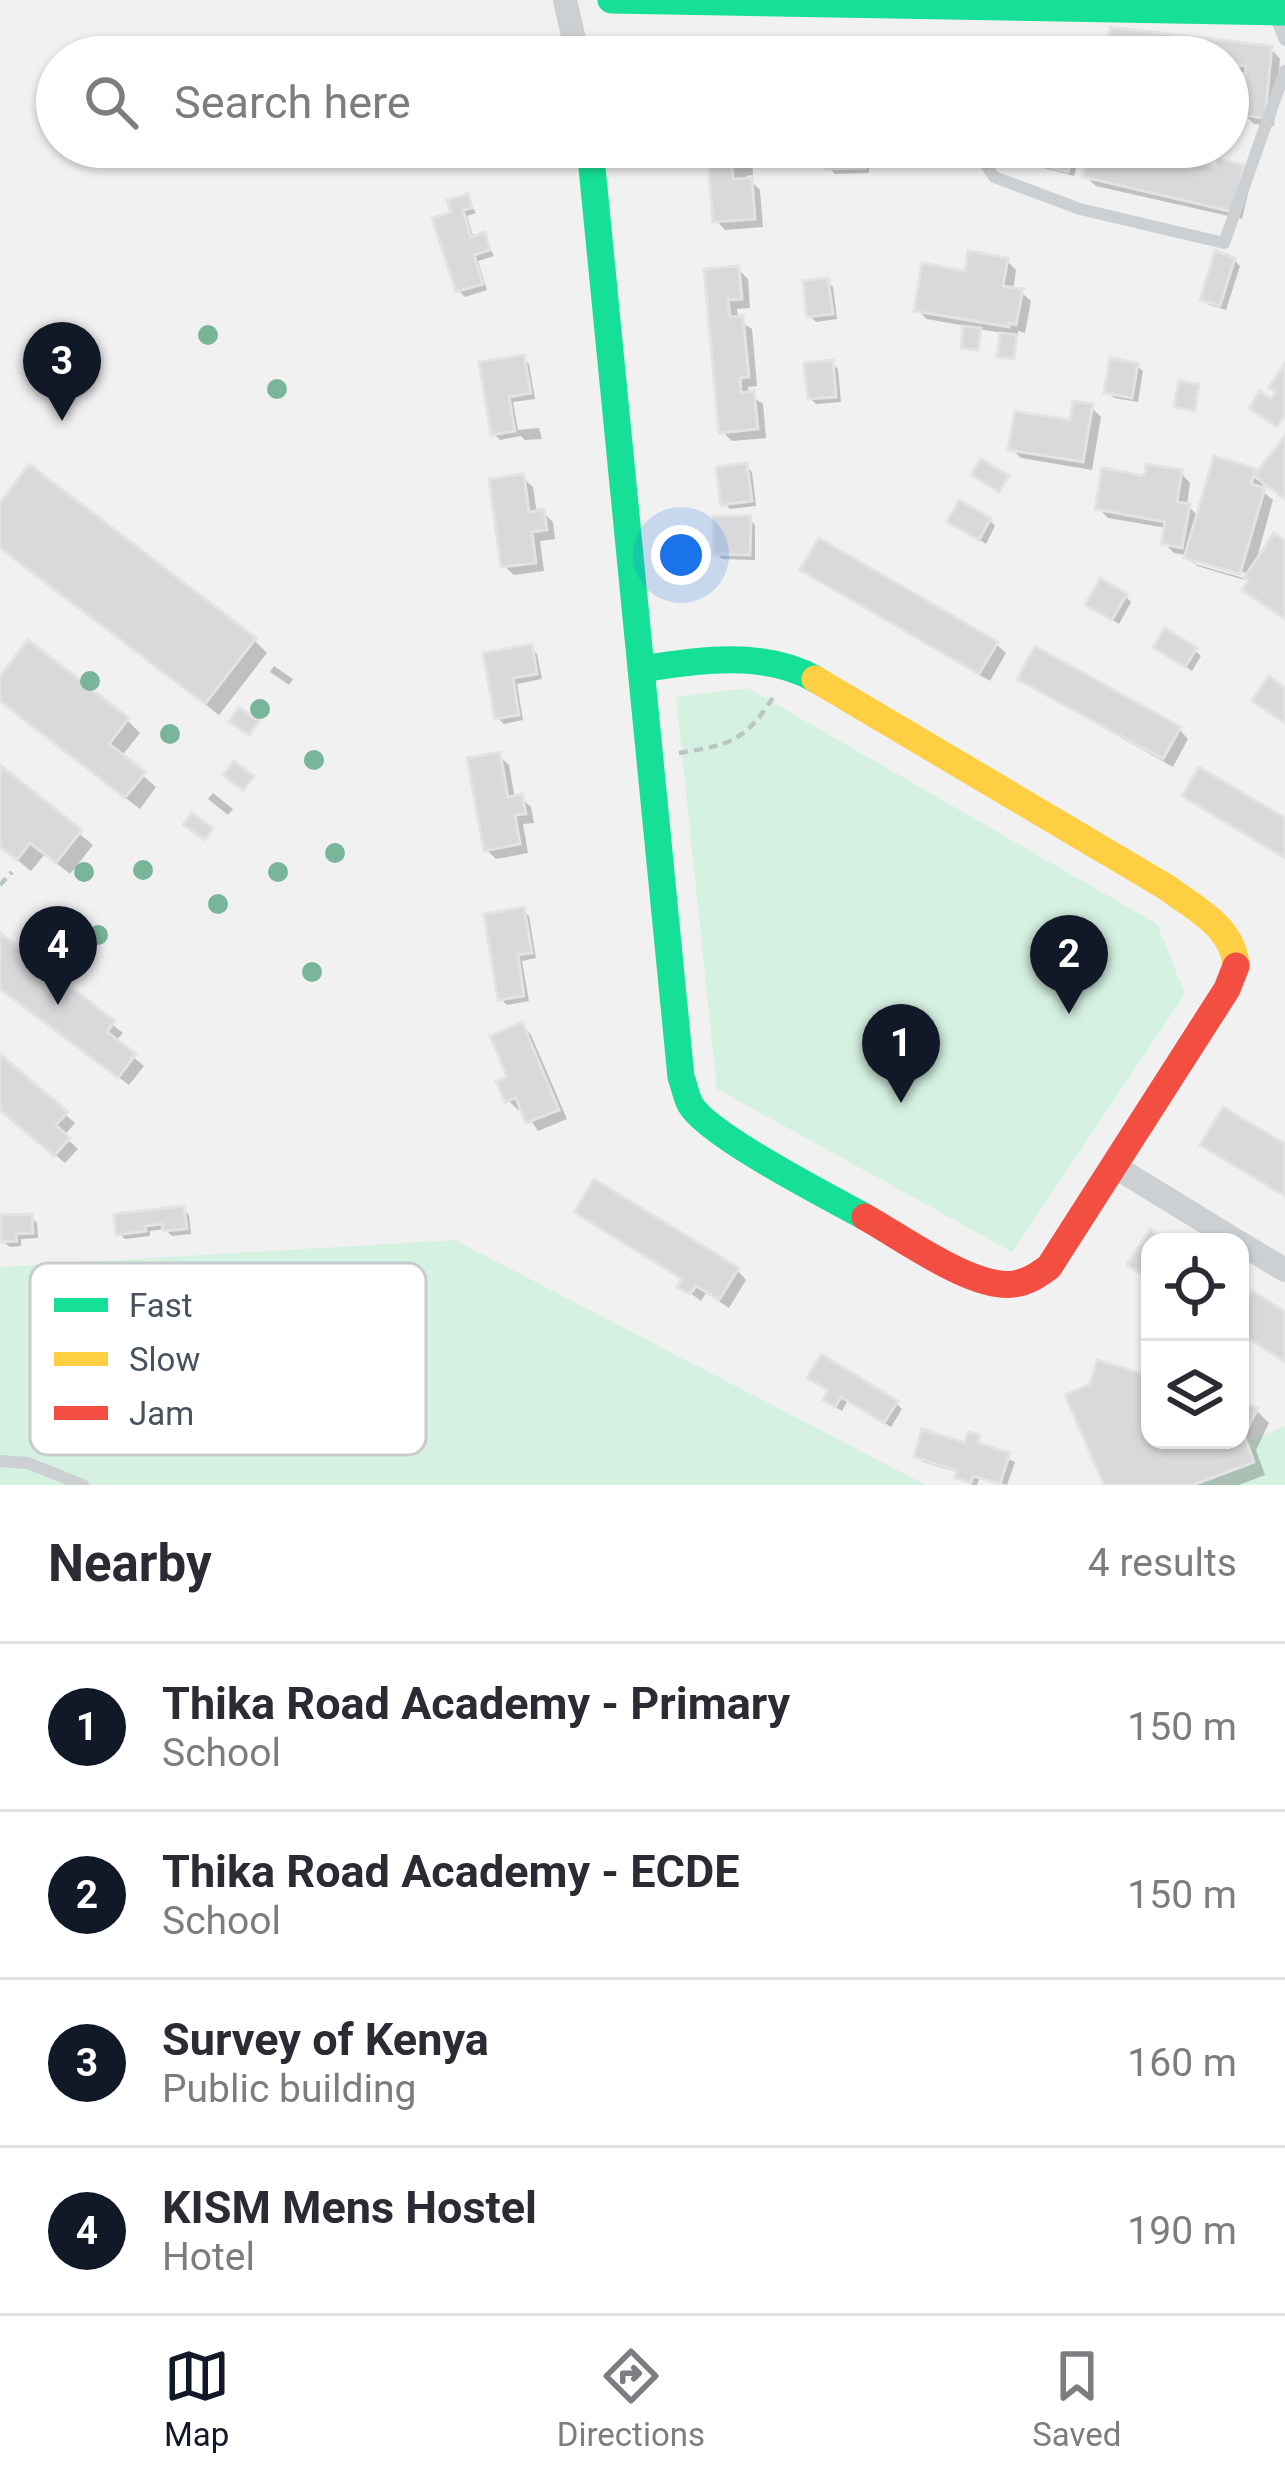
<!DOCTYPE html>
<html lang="en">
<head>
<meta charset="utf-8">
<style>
  body { margin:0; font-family:Roboto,sans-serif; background:#f2f2f3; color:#2b2b33 }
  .controls { position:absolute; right:36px; bottom:36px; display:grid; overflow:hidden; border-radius:24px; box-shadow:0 3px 9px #0004 }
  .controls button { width:108px; height:108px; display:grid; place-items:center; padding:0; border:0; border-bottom:3px solid #e1e1e2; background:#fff; color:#2b2b33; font:60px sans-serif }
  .you { position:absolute; left:681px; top:555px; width:42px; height:42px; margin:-30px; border:9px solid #fff; border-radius:50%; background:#1a73e8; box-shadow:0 0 0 18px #1a73e833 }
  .badge { display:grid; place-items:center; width:78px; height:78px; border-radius:50%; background:#111827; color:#fff; font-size:39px; font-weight:700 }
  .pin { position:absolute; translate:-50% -99px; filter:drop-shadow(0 3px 6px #0008) }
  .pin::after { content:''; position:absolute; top:63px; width:42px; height:36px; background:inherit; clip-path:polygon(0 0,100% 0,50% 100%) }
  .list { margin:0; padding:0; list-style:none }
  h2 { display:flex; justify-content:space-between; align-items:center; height:156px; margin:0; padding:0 48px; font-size:51px }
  h2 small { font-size:39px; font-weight:400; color:#7c7c81 }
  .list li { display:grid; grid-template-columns:78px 1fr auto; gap:36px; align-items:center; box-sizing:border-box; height:168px; padding:0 48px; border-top:3px solid #e1e1e2 }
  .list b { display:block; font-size:45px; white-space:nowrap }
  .list p { margin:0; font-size:39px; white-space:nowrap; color:#7c7c81 }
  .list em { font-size:39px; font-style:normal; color:#7c7c81 }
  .icon { flex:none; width:66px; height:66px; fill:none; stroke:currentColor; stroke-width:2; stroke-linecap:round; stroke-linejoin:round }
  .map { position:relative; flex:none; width:1285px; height:1485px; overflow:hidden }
  .search { position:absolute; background:#fff; box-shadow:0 3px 9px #0004; left:36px; right:36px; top:36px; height:132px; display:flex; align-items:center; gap:30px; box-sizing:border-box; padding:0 42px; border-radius:66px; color:#7c7c81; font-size:45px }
  .sheet { height:828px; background:#fff }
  nav { display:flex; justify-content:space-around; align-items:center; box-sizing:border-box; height:168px; border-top:3px solid #e1e1e2; background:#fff; font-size:33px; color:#7c7c81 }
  nav a { display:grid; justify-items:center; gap:6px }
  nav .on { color:#111827 }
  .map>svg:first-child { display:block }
</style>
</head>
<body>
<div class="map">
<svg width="1285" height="1485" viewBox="0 0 1285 1485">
  <rect width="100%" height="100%" fill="#f2f1f1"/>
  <g fill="#d5f1e2">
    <path d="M748,688L1157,924L1185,994L1012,1252L717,1089L676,697Z"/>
    <path d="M455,1240L926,1485H0V1267Z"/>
    <path d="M1285,1426V1485H1147Z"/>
  </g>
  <g fill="#0003" fill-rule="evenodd">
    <path d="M1089,42L1099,57H1007Z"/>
    <path d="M1111,47L1271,49L1280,59L1274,126L1254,124L1244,114L1248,73L1228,71V57H1121Z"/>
    <path d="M1228,88L1232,92L1231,112L1228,111Z"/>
    <path d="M710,147H751L753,175L746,176L760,190L763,227L725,230L716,220Z"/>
    <path d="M828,147H868L869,173L835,174L829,168Z"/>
    <path d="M919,147H974V154L941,158Z"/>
    <path d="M1038,147L1072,155L1078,161L1074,176L1040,167L1034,161Z"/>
    <path d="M1093,147H1165L1176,150L1185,163L1218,171L1242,168L1252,177L1242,219L1096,186L1086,177Z"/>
    <path d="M467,198L476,213L467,216L474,239L484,236L494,256L478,261L487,290L465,297L459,291L455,214Z"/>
    <path d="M1234,260L1240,266L1226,310L1209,305L1203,299Z"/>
    <path d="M1007,261L1016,270L1013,290L1021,292L1031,301L1025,333L1018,331L1015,359L1000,356L1003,333L978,329L975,351L966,349V326L927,319L917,310L967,274Z"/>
    <path d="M738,269L748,279L750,308L737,309L738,320L752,329L757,386L748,387L749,395L763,404L766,438L732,441L722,431L707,272Z"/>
    <path d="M827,281L833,287L837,319L816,322L810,316Z"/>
    <path d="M523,358L529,364L535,399L513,402L518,430L539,428L542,439L525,440L521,436L500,440L494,434Z"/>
    <path d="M832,363L838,369L841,402L816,404L810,398Z"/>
    <path d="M1137,366L1143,371L1138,402L1114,398L1108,392Z"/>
    <path d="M1091,407L1101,417L1092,470L1021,458L1012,449L1073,424Z"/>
    <path d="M1285,441V499L1264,481L1261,490L1273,500L1255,565L1285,544V619L1246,590L1251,582L1197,566L1186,555L1174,553L1164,543L1167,528L1108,518L1098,508L1146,479L1181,473L1190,483L1187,505L1199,517L1254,471L1259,475ZM1195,558L1256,576L1254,581L1195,564Z"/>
    <path d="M746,466L752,472L756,506L730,509L724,503Z"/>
    <path d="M523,478L533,487L537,514L543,513L553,522L555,539L540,541L544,571L514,575L504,566Z"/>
    <path d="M0,508L254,640L267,653L219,715L0,547Z"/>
    <path d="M749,519L755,525V560L722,559L716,553Z"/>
    <path d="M990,520L995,526L986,544L951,522Z"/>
    <path d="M804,569L996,644L1006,653L990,681L814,579Z"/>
    <path d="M1125,596L1131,602L1119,624L1095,610Z"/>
    <path d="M531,648L537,654L542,679L517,684L523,720L504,724L498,718L487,655Z"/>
    <path d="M1195,651L1201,656L1192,671L1163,652Z"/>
    <path d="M274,666L293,679L289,685L270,672Z"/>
    <path d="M1021,678L1179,729L1188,739L1173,767L1031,687Z"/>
    <path d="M0,681L127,720L140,733L121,757L156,787L140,809L4,705L0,700Z"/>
    <path d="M499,756L509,765L515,799L521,798L531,807L534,823L523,824L528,853L496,859L487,850Z"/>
    <path d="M0,769L93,845L70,874L45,854L31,871L0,846Z"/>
    <path d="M213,793L233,809L228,815L208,799Z"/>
    <path d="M1186,796L1285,821V859L1195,805Z"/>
    <path d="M523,910L529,916L536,958L522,961L529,1001L507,1005L501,999Z"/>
    <path d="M0,937L123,1033L115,1042L144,1066L129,1085L0,988Z"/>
    <path d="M522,1025L531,1035L567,1119L538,1131L523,1108L518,1110L508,1100Z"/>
    <path d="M0,1058L75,1123L64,1136L78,1149L65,1163L0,1108Z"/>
    <path d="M1204,1145L1285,1148V1197L1214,1154Z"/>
    <path d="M183,1209L189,1215L191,1234L172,1236L165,1229L150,1231V1236L125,1239L119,1233Z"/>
    <path d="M578,1212L737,1270L746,1280L729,1308L706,1293L701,1301L681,1286L684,1281Z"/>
    <path d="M31,1217L37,1223L38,1238L21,1239V1246L10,1247L0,1239V1218Z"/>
    <path d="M1150,1379V1440H1240V1406L1256,1410L1269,1423L1256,1450L1265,1475L1239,1485H1108Z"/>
    <path d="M831,1391L896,1403L902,1409L891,1427L848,1400L842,1411L832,1405Z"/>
    <path d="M978,1438L983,1448L1015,1462L1007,1485L979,1479L977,1485H971L958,1477L959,1473L923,1462L917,1456L967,1447Z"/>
  </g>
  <g fill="#d9d9db" stroke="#e3e3e4" stroke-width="3">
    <path d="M1110,27L1272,46L1265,118L1241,115L1246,66L1228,64V57H1146L1147,53L1108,49Z"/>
    <path d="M1090,39L1091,57H1003V44Z"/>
    <path d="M707,147H743L745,166L732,167L733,179L752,178L755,219L713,222Z"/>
    <path d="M825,147H864L865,168L826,169Z"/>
    <path d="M1035,147L1074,152L1068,172L1031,162Z"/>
    <path d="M1090,147H1178L1175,158L1216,167L1218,159L1244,165L1233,212L1083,177Z"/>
    <path d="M468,194L472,208L463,210L471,237L485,232L490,250L474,255L483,284L456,292L432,218L451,212L447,200Z"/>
    <path d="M968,251L1008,258L1003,286L1023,289L1016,325L1009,323V327L914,311L922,263L965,271Z"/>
    <path d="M1215,251L1235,258L1220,306L1200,300Z"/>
    <path d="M739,266L742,299L728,300L730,317L743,316L749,377L740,378L741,393L754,391L758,429L719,433L704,269Z"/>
    <path d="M828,278L833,314L807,317L803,281Z"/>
    <path d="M963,326L981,328L978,350L961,348Z"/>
    <path d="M1000,333L1017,335L1014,359L997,357Z"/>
    <path d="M524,355L531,393L509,397L515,431L491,435L479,362Z"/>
    <path d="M1110,358L1138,363L1132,398L1104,393Z"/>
    <path d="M833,360L836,397L808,399L804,363Z"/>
    <path d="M1285,364V415L1277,427L1249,408L1260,391L1271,399L1276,392L1269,387Z"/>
    <path d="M1179,381L1199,384L1195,411L1174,407Z"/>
    <path d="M1073,401L1093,404L1083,462L1008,450L1015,411L1070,420Z"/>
    <path d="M1285,436V499L1254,476Z"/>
    <path d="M1214,456L1256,469L1251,484L1265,488L1240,574L1184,558Z"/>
    <path d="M981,459L1009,476L999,492L971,475Z"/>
    <path d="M747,463L752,501L721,505L716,467Z"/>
    <path d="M29,464L256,638L205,704L0,548V503Z"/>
    <path d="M1146,464L1182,470L1177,502L1190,504L1182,548L1161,544L1165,522L1095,509L1102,468L1144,476Z"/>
    <path d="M524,474L529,512L544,509L547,530L532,532L536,563L501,567L489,479Z"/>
    <path d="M959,500L991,518L979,540L947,522Z"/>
    <path d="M713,516H751L750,555L713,554Z"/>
    <path d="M1274,533L1285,541V619L1242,590L1248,581L1244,578Z"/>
    <path d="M819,538L998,642L979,674L800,570Z"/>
    <path d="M1100,578L1127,594L1112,620L1085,605Z"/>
    <path d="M1165,628L1197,648L1185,667L1153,647Z"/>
    <path d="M28,640L129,718L109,744L146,772L125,798L0,701V676Z"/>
    <path d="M532,644L537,674L513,678L519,715L495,719L483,653Z"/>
    <path d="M1035,646L1181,727L1163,759L1017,679Z"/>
    <path d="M1269,676L1285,688V723L1252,701Z"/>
    <path d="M239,707L259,721L249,735L229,722Z"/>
    <path d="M500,752L508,797L522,794L526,814L515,815L520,844L484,851L467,758Z"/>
    <path d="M234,761L254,776L243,790L223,775Z"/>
    <path d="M0,765L82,830L56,863L30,843L17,860L0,847Z"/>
    <path d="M1199,767L1285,818V858L1182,796Z"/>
    <path d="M192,813L213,828L205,840L183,825Z"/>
    <path d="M524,907L532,953L518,955L524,996L498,1000L484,914Z"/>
    <path d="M0,933L115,1021L107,1032L136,1054L118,1078L0,989Z"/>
    <path d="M522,1022L559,1110L526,1123L516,1098L505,1102L496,1081L507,1077L490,1036Z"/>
    <path d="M0,1054L68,1112L56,1125L70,1138L54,1156L0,1110Z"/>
    <path d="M1223,1107L1285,1144V1196L1200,1145Z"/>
    <path d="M594,1179L739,1268L719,1300L696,1286L690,1294L677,1287L682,1279L574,1212Z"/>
    <path d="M184,1206L187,1229L163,1231L162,1224L145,1226L146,1231L116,1235L114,1214Z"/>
    <path d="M32,1214L33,1233L16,1234L17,1241L2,1242L0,1215Z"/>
    <path d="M1150,1229L1170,1242H1150V1280L1127,1265Z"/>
    <path d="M1252,1291L1285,1312V1362L1240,1333V1309Z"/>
    <path d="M821,1354L898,1401L884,1423L841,1397L835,1407L823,1400L828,1390L807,1378Z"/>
    <path d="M1097,1360L1150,1376V1440H1240V1402L1258,1408L1244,1435L1254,1462L1193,1485H1104L1065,1395L1090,1384Z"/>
    <path d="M922,1429L965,1443L968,1432L980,1435L978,1443L1010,1453L1000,1484L973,1476L971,1483L955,1478L957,1471L914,1457Z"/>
  </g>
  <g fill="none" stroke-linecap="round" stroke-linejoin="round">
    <g stroke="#bac6c3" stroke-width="4.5" stroke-dasharray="9 6" stroke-linecap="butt">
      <path d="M679,753C731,745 747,740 775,694"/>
      <path d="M0,885L12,872"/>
    </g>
    <g stroke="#cdd0d2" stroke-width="12">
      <path d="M1274,13L1285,40"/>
      <path d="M981,147L982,159L994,177L1080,209L1224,243L1285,71"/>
      <path d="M0,1461L28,1463L83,1485"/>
    </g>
    <g stroke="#cdd0d2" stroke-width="24">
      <path d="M565,0L578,57"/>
      <path d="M1114,1166L1238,1242"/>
      <path d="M1240,1243L1285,1270"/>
    </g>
    <g stroke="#16e098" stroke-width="27">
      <path d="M611,0L1285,12"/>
      <path d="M590,147L681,1077C684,1085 686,1096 690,1104C707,1135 829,1197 865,1217"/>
      <path d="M642,669C697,660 765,650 815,679"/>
    </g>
    <path stroke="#ffcf43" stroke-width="27" d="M815,679L1166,887C1194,908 1234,927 1236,966"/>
    <path stroke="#f24e42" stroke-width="27" d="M865,1217C901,1237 973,1290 1014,1284C1028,1282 1038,1275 1049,1267L1227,989L1236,966"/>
  </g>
  <g fill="#78b59a">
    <circle cx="208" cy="335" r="10"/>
    <circle cx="277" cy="389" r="10"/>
    <circle cx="90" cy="681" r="10"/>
    <circle cx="260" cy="709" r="10"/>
    <circle cx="170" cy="734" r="10"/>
    <circle cx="314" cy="760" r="10"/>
    <circle cx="335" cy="853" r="10"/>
    <circle cx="143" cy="870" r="10"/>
    <circle cx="84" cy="872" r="10"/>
    <circle cx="278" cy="872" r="10"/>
    <circle cx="218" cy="904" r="10"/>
    <circle cx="98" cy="935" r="10"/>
    <circle cx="312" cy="972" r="10"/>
  </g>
  <rect x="30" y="1263" width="396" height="192" rx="18" fill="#fff" stroke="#c8cbcf" stroke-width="3"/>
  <rect x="54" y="1298" width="54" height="14" fill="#16e098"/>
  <rect x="54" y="1352" width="54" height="14" fill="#ffcf43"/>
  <rect x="54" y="1406" width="54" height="14" fill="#f24e42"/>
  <g font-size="33" fill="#48525f">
    <text x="129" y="1317">Fast</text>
    <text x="129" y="1371">Slow</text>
    <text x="129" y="1425">Jam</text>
  </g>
</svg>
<div class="controls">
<button><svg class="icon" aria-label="locate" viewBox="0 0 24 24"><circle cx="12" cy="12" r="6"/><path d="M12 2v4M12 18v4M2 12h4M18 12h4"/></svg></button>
<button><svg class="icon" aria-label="layers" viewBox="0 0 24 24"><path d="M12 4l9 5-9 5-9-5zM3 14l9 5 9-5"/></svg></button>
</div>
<div class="you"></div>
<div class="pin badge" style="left:901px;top:1103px">1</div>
<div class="pin badge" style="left:1069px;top:1014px">2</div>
<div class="pin badge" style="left:62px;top:421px">3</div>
<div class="pin badge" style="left:58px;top:1005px">4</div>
<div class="search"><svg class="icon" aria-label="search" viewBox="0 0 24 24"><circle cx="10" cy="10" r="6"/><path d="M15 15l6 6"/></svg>Search here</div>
</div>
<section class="sheet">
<h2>Nearby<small>4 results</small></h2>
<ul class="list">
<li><span class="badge">1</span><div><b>Thika Road Academy - Primary</b><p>School</p></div><em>150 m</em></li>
<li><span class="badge">2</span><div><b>Thika Road Academy - ECDE</b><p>School</p></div><em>150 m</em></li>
<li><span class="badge">3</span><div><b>Survey of Kenya</b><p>Public building</p></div><em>160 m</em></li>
<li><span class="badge">4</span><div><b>KISM Mens Hostel</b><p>Hotel</p></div><em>190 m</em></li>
</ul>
</section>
<nav>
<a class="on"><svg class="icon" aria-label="map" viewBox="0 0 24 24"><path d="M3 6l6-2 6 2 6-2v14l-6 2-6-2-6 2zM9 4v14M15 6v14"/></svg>Map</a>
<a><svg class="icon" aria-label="directions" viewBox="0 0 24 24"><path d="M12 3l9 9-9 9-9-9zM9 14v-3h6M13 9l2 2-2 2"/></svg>Directions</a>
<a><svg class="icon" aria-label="saved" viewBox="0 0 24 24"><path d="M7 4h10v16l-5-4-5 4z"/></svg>Saved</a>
</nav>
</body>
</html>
